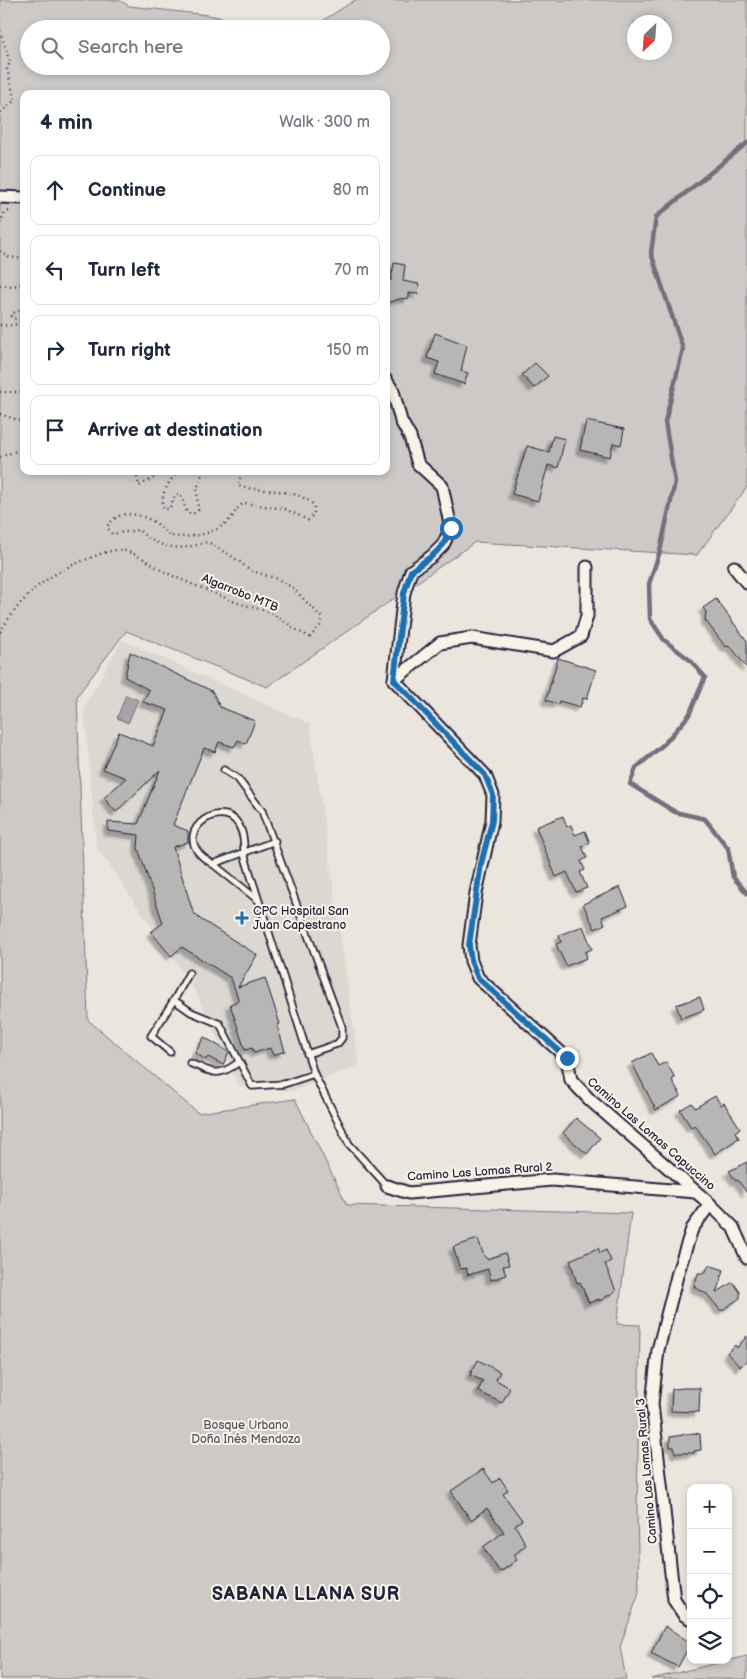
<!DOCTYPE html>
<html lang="en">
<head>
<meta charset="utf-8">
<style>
  body { margin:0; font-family:"Balsamiq Sans",sans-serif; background:#f6f6f7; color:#1f2937 }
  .controls { position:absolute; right:15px; bottom:15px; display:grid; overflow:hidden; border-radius:10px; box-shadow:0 2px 8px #0003 }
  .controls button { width:45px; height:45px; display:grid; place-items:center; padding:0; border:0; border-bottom:1px solid #e0e1e3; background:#fff; color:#1f2937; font:25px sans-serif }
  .compass { position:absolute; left:627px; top:15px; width:45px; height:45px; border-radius:50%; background:#fff; box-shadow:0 2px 8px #0003; rotate:205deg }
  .stop { position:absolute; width:15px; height:15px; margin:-11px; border:4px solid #1f6fb2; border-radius:50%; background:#fff }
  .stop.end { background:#1f6fb2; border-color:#fff; box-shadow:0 1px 5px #0008 }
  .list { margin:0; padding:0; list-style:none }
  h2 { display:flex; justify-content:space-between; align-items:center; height:65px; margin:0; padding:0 20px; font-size:21px }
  h2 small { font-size:16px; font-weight:400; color:#747a83 }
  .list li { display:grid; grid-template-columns:32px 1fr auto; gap:15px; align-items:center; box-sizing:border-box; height:70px; margin:0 10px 10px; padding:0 10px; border:1px solid #e0e1e3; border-radius:10px }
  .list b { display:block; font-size:19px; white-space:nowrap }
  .list em { font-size:16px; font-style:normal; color:#747a83 }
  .icon { flex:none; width:28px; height:28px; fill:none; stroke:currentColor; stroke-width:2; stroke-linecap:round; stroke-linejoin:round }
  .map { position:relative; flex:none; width:747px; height:1679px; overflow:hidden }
  .search { position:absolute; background:#fff; box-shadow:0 2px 8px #0003; left:20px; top:20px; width:370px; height:55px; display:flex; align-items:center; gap:12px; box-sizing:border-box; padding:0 18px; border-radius:28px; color:#747a83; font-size:19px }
  .panel { position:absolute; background:#fff; box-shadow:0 2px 8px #0003; left:20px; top:90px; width:370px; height:385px; border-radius:10px }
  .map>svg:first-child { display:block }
</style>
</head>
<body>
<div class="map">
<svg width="747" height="1679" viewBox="0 0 747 1679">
  <defs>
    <filter id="shadow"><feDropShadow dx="-4.5" dy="4.5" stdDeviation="1" flood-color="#0004"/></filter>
  </defs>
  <rect width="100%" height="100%" fill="#eae6de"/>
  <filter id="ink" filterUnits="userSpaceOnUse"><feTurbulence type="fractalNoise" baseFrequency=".02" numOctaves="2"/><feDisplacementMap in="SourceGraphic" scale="10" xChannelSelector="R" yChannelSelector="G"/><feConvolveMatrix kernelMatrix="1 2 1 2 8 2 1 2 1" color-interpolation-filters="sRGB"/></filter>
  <g filter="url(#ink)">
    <path fill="#dbd8d2" d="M122,640L310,724L359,1065L293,1091L239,1086L195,990L96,846L84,707Z"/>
    <g fill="#cdc9c6" stroke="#787680" fill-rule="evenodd">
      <path d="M0,0H119L129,6L207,15L285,29H29V66H381V29H310L355,0H747V487L697,555L475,542L267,687L126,631L77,696L88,1020L198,1113L295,1099L347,1205L631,1213L617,1324L640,1325L637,1512L639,1593L620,1647L626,1679H0ZM634,22H664V52H634ZM24,94H386V471H24Z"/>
      <path d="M747,1656V1679H651Z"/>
    </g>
    <path fill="#a6a3a6" stroke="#716f7b" d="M126,695L138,700L128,723L117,718Z"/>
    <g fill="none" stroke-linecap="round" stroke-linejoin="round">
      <path stroke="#716f7b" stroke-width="4.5" d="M747,143L656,217L651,253L683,349L665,422L675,482L660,551L649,584L650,619L664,640L690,660L705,677L689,715L665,743L636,768L630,784L675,812L705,819L728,848L733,877L747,893"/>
    </g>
    <g fill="#b8b6b5" stroke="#22223b" filter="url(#shadow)">
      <path d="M394,263L405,265L403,281L419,284L418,294L409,293V298L399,299L386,303V282L391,280Z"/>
      <path d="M435,333L467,345L461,371L468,373L464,384L435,374L439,362L427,358Z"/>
      <path d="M535,363L548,376L534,388L522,375Z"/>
      <path d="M586,421L624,429L621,445L613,443L610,457L580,450Z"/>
      <path d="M553,436L565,439L558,468L548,465L538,501L512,494L527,446L549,452Z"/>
      <path d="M716,599L747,641V668L731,647L725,646L705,620L706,612L703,608Z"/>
      <path d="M130,652L212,691L220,707L255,721L246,744L238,740L234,747L219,742L215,752L204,748L173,825L188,831V842L173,847L193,912L200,919L257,955L238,987L265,978L280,1024L277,1025L285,1051L273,1055L270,1048L254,1053L252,1048L245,1050L230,1004L239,1001L231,978L182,947L171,956L151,932L163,923L138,848L139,835L108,831V822L138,824L160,770L116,812L104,798L126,778L103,769L119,732L153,746L168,710L143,702L149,690L125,677Z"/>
      <path d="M558,658L596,670L587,699L583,698L580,707L559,701L558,704L546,700Z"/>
      <path d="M563,816L567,827L571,825L575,835L585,831L590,843L582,846L587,858L581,861L585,870L580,872L587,888L576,892L567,872L556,877L536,827Z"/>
      <path d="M620,887L628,906L602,917L605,924L595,929L583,904Z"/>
      <path d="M583,926L592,949L585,952L587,958L566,966L556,944L561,942L559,935Z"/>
      <path d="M700,997L704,1010L681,1018L676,1005Z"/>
      <path d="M204,1037L229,1052L223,1065L208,1057L206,1060L195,1053Z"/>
      <path d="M651,1053L658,1066L666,1062L675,1078L672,1080L681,1096L656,1110L632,1063Z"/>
      <path d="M715,1096L721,1105L724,1103L740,1128L735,1132L739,1138L715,1154L695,1125L691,1127L680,1110L692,1103L695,1108Z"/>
      <path d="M576,1118L600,1138L587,1154L563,1133Z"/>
      <path d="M747,1162V1193L738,1180L736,1181L729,1171Z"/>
      <path d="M478,1239L484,1256L487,1259L505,1253L509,1265L503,1266L506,1275L491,1280L488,1269L468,1275L466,1268L460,1269L453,1247Z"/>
      <path d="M598,1248L600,1253L606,1250L611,1261L605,1264L616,1291L599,1301V1299L589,1303L580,1282L577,1283L570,1260Z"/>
      <path d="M709,1265L724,1270L716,1293L733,1282L740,1292V1298L721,1311L707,1294L694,1287L698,1273H705Z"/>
      <path d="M747,1336V1360L740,1367L727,1353L735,1345L737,1348Z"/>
      <path d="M478,1360L500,1372L496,1380L510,1388L502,1403L478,1391L483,1381L470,1375Z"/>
      <path d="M684,1388H700L699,1412L671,1411L672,1389Z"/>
      <path d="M694,1433L700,1434L701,1450L694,1451V1453H675L674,1447H670V1437Z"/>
      <path d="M483,1469L493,1483L500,1478L508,1490L503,1494L522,1520L515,1525L526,1545L514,1555L517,1560L500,1572L483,1547L504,1532L487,1508L471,1520L451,1491Z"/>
      <path d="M665,1626L691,1643L678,1667L651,1653Z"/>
    </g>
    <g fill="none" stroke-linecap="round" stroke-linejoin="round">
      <defs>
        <g id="lane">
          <path d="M224,770L238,779L262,811L342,1027V1038L337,1044L307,1054"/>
          <path d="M275,841L213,864C163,836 221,796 238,824C244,833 244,844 244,854L314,1074L349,1144L387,1186"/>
          <path d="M213,864L258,900"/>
          <path d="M189,973L174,1000L191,1012L220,1024L252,1086L284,1084L314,1074"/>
          <path d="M170,1052L151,1036L174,1000"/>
          <path d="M190,1063C213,1073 218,1078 239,1062"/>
        </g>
        <g id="street">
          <path d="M0,197L24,198"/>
          <path d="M386,380L393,391L401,421L410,437L418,464L442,486L451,528L443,545L432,556L411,571L404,593L394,680"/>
          <path d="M734,567L747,583"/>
          <path d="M394,680L485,775L493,795L492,821L476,893L469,945L471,961L478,978L567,1058L571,1080L590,1100L710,1204L733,1227L747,1258"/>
          <path d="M394,680L440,643L472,638L554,651L581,636L587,616V567"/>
          <path d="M387,1186L409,1193L552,1180L695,1192"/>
          <path d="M691,1619L684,1615L674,1600L652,1404L658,1350L678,1272L692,1229L710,1204"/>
        </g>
      </defs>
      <use href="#lane" stroke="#22223b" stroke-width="9"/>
      <use href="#street" stroke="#22223b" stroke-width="15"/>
      <g stroke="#22223b" stroke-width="2.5" stroke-dasharray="1 4" stroke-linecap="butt">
        <path d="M0,31L10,62L7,69L15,100L0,113"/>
        <path d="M0,223L5,212L11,211"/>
        <path d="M0,251L9,257L24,259"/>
        <path d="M0,285L14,286L24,283"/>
        <path d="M24,309L13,313L11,316L14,319L24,316"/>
        <path d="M0,325C10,326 16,326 24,319"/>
        <path d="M0,392H24"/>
        <path d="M0,414L24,422"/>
        <path d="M0,457L24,448"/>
        <path d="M145,471L137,477L139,486L166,471"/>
        <path d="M178,471C169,482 159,494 164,509H169L176,494L181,495L187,513L193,514L198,510L197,489L203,471"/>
        <path d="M223,471H229"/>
        <path d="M0,632C22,596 45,575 85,560C95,556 106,551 117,550C136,550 153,567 169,574C188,583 209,591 228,599C241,605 255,607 268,612C284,619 295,631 310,637L321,625L322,618L293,588L278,579L249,570L239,561L208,542C202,543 198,545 192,546C173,551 153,544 139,530L112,534L107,527C118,508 141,513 157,524C162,528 165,534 172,536C177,537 186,537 191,536C206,535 222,529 232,517C236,511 238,507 244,503L285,509L308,520L314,514V505C292,486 263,493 238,486L242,471"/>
      </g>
      <use href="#lane" stroke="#f7f3e8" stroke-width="5.5"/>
      <use href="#street" stroke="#f7f3e8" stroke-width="11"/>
    </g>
  </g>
  <g fill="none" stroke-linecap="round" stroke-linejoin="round" filter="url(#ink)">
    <path stroke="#1f6fb2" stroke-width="6" d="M451,528L443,545L432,556L411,571L404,593L394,680L485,775L493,795L492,821L481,864L469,945L471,961L478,978L567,1058"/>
  </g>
  <path fill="#1f6fb2" stroke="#f7f3e8" stroke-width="2" d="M239.5 910.5h5v5h5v5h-5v5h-5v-5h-5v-5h5z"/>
  <g text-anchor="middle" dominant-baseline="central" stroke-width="4" stroke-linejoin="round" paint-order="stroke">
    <g font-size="12" fill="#22223b" stroke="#f7f3e8">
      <text transform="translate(240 593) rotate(22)">Algarrobo MTB</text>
      <text transform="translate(651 1134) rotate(41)">Camino Las Lomas Capuccino</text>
      <text transform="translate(480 1172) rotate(-4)">Camino Las Lomas Rural 2</text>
      <text transform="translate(647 1471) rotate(-95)">Camino Las Lomas Rural 3</text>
    </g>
    <g font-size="12" fill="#22223b" stroke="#f7f3e8" text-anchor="start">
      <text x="253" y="911">CPC Hospital San<tspan x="253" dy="14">Juan Capestrano</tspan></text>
    </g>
    <g font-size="12" fill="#555465" stroke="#f7f3e8">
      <text x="246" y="1425">Bosque Urbano<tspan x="246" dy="14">Doña Inés Mendoza</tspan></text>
    </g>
    <g font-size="18" font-weight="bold" letter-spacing="1" fill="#22223b" stroke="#f7f3e8">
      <text x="306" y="1594">SABANA LLANA SUR</text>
    </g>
  </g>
</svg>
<div class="controls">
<button>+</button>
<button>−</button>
<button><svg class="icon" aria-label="locate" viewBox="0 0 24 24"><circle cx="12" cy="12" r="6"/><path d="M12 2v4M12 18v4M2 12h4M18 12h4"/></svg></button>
<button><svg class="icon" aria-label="layers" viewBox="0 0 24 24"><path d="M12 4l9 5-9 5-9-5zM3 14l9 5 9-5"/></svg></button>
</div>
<svg class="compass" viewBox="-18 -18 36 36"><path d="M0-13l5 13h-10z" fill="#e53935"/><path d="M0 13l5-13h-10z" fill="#747a83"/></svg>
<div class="stop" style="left:451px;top:528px"></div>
<div class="stop end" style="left:567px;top:1058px"></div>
<div class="search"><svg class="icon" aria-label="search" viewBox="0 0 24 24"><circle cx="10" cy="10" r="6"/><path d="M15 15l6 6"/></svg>Search here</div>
<section class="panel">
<h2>4 min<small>Walk · 300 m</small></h2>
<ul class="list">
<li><svg class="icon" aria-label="ahead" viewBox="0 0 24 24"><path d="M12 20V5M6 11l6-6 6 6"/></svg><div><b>Continue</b></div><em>80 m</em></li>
<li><svg class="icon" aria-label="left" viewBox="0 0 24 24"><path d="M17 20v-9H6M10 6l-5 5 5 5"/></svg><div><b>Turn left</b></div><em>70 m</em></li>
<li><svg class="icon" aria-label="right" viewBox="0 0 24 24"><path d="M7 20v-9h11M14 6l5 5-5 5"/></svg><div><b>Turn right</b></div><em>150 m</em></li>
<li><svg class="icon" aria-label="arrive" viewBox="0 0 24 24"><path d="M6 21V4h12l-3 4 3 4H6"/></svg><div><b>Arrive at destination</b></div></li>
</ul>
</section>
</div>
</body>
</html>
